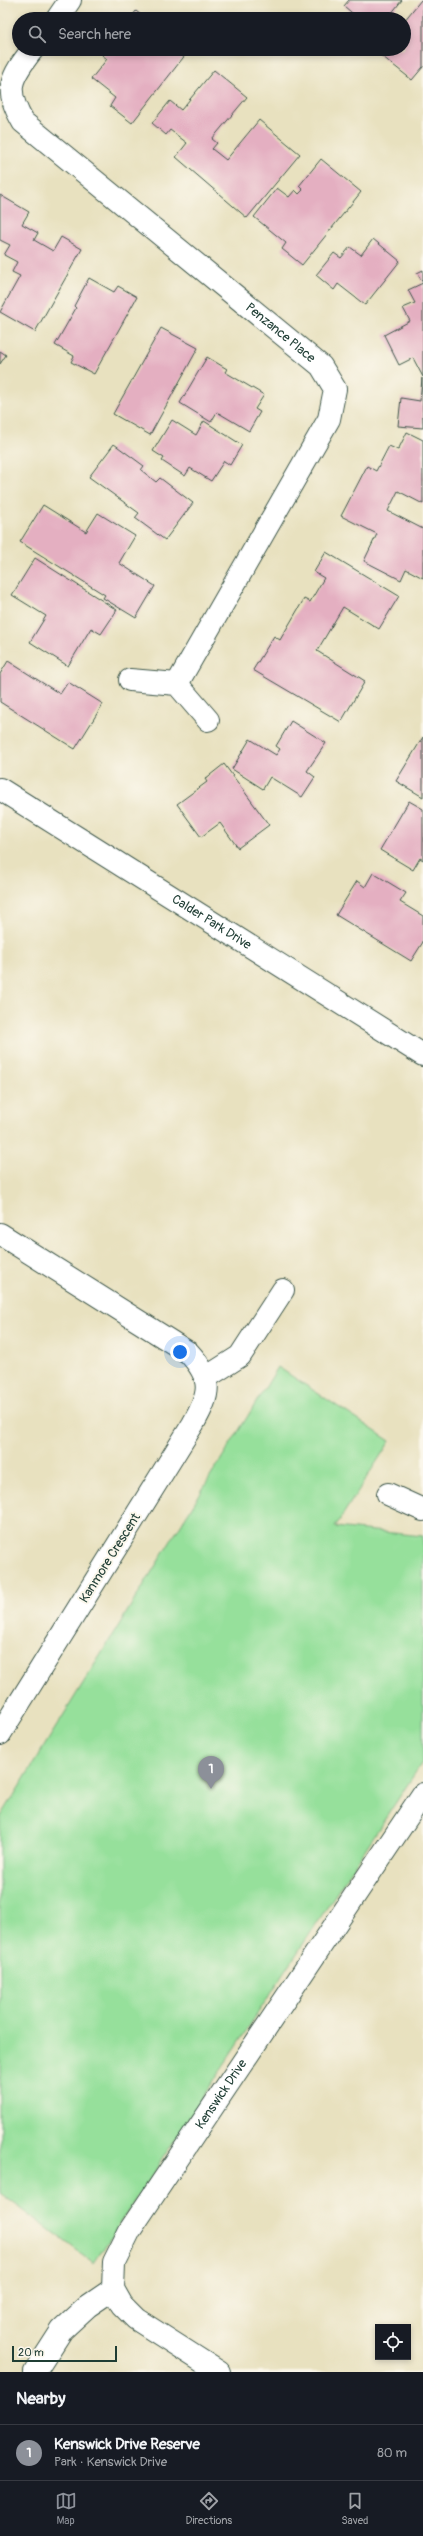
<!DOCTYPE html>
<html lang="en">
<head>
<meta charset="utf-8">
<style>
  body { margin:0; font-family:Pangolin,sans-serif; background:#20242c; color:#f1f3f6 }
  .controls { position:absolute; right:12px; bottom:12px; display:grid; overflow:hidden; border-radius:0px; box-shadow:0 2px 6px #0003 }
  .controls button { width:36px; height:36px; display:grid; place-items:center; padding:0; border:0; border-bottom:1px solid #363941; background:#171b24; color:#f1f3f6; font:20px sans-serif }
  .scale { position:absolute; left:12px; bottom:10px; width:105px; box-sizing:border-box; padding-left:4px; border:2px solid #1f3d34; border-top:0; font-size:11px; line-height:14px; white-space:nowrap; color:#1f3d34; -webkit-text-stroke:3px #fbf7ec; paint-order:stroke }
  .you { position:absolute; left:180px; top:1352px; width:14px; height:14px; margin:-10px; border:3px solid #fff; border-radius:50%; background:#1a73e8; box-shadow:0 0 0 6px #1a73e833 }
  .badge { display:grid; place-items:center; width:26px; height:26px; border-radius:50%; background:#8c9099; color:#fff; font-size:13px; font-weight:700 }
  .pin { position:absolute; translate:-50% -33px; filter:drop-shadow(0 1px 2px #0008) }
  .pin::after { content:''; position:absolute; top:21px; width:14px; height:12px; background:inherit; clip-path:polygon(0 0,100% 0,50% 100%) }
  .list { margin:0; padding:0; list-style:none }
  h2 { display:flex; justify-content:space-between; align-items:center; height:52px; margin:0; padding:0 16px; font-size:17px }
  h2 small { font-size:13px; font-weight:400; color:#9ea1a6 }
  .list li { display:grid; grid-template-columns:26px 1fr auto; gap:12px; align-items:center; box-sizing:border-box; height:56px; padding:0 16px; border-top:1px solid #363941 }
  .list b { display:block; font-size:15px; white-space:nowrap }
  .list p { margin:0; font-size:13px; white-space:nowrap; color:#9ea1a6 }
  .list em { font-size:13px; font-style:normal; color:#9ea1a6 }
  .icon { flex:none; width:22px; height:22px; fill:none; stroke:currentColor; stroke-width:2; stroke-linecap:round; stroke-linejoin:round }
  .map { position:relative; flex:none; width:423px; height:2372px; overflow:hidden }
  .search { position:absolute; background:#171b24; box-shadow:0 2px 6px #0003; left:12px; right:12px; top:12px; height:44px; display:flex; align-items:center; gap:10px; box-sizing:border-box; padding:0 14px; border-radius:22px; color:#9ea1a6; font-size:15px }
  .sheet { height:108px; background:#171b24 }
  nav { display:flex; justify-content:space-around; align-items:center; box-sizing:border-box; height:56px; border-top:1px solid #363941; background:#171b24; font-size:11px; color:#9ea1a6 }
  nav a { display:grid; justify-items:center; gap:2px }
  nav .on { color:#8c9099 }
  .map>svg:first-child { display:block }
</style>
</head>
<body>
<div class="map">
<svg width="423" height="2372" viewBox="0 0 423 2372">
  <rect width="100%" height="100%" fill="#fbf7ec"/>
  <filter id="ink" filterUnits="userSpaceOnUse"><feTurbulence type="fractalNoise" baseFrequency=".025" numOctaves="2"/><feDisplacementMap in="SourceGraphic" scale="8" xChannelSelector="R" yChannelSelector="G"/><feConvolveMatrix kernelMatrix="1 2 1 2 8 2 1 2 1" color-interpolation-filters="sRGB"/></filter>
  <filter id="wash" filterUnits="userSpaceOnUse"><feTurbulence type="fractalNoise" baseFrequency=".012" numOctaves="4" result="noise"/><feDisplacementMap in="SourceGraphic" scale="16" xChannelSelector="R" yChannelSelector="G"/><feGaussianBlur stdDeviation="0.9" result="paint"/><feColorMatrix in="noise" values="0 0 0 0 0 0 0 0 0 0 0 0 0 0 0 0 0 1.4 0 .05"/><feComposite in="paint" operator="in"/></filter>
  <g filter="url(#wash)">
    <rect width="100%" height="100%" fill="#e8e1bf"/>
    <path fill="#96e09b" stroke="#5a8e68" d="M278,1367L390,1441L335,1527L423,1536V1761L94,2263L0,2193V1818Z"/>
    <g id="blocks">
      <g fill="#e4afc1">
        <path d="M349,0H402L387,19H359L344,6Z"/>
        <path d="M421,0H423V67L412,80L378,53L382,49H404V21Z"/>
        <path d="M136,11L146,19H130Z"/>
        <path d="M106,49H190L132,123L110,106L115,98L91,79L107,59L102,55Z"/>
        <path d="M214,70L247,97L212,139L217,143L212,149L226,160L259,120L300,154L247,218L176,157L187,143L170,130L166,135L152,123L170,101L181,110Z"/>
        <path d="M321,159L361,192L302,265L282,249L286,243L254,217L277,188L289,197L295,190L299,194L303,190L299,186Z"/>
        <path d="M0,195L29,212L22,224L38,233L34,240L53,251L61,237L82,249L35,332L0,312L20,276L12,272L17,262L4,255L10,245L0,240Z"/>
        <path d="M373,239L400,261L365,305L338,284L334,290L316,275L334,253L341,258L350,247L361,255Z"/>
        <path d="M423,270V377L413,358L399,365L384,335L410,321L403,308L415,303L408,290L423,283L417,273Z"/>
        <path d="M89,278L114,292L118,286L137,297L94,374L71,362L74,356L55,345L76,308L74,306Z"/>
        <path d="M161,328L198,348L150,435L113,414Z"/>
        <path d="M0,351L6,355L0,364Z"/>
        <path d="M207,357L227,369L225,372L264,395L255,409L260,412L249,431L217,412L211,422L180,403Z"/>
        <path d="M422,378L423,428L398,426L401,398L420,401Z"/>
        <path d="M172,420L196,435L204,421L242,445L230,465L224,461L211,481L190,468L185,476L162,461L164,458L153,451Z"/>
        <path d="M407,432L423,440V504L398,491L388,511L423,529V578L406,569L401,580L364,561L377,534L341,516L367,466L376,471L389,446L398,450Z"/>
        <path d="M114,444L144,466L141,470L156,482L160,478L193,503L165,540L135,518L139,513L89,477Z"/>
        <path d="M43,505L86,532L98,513L135,536L119,563L155,586L136,618L103,598L105,595L20,542Z"/>
        <path d="M326,552L399,596L379,629L343,607L317,651L365,681L341,722L253,670L274,636L280,640L304,599L310,602L324,578L314,572Z"/>
        <path d="M35,558L117,610L101,634L91,628L68,666L30,642L46,616L12,595Z"/>
        <path d="M8,661L60,694L68,682L103,704L75,749L0,702V674Z"/>
        <path d="M291,721L326,743L307,771L315,777L302,797L270,777L263,789L232,769L250,739L276,755L280,749L276,746Z"/>
        <path d="M423,737V797L396,781Z"/>
        <path d="M224,764L269,825L238,848L220,823L201,837L177,804L207,782L205,779Z"/>
        <path d="M409,801L423,809V860L420,858L413,870L380,850Z"/>
        <path d="M373,873L406,893L400,902L423,916V942L411,961L336,915L357,881L365,887Z"/>
      </g>
    </g>
  </g>
  <g filter="url(#ink)">
    <use href="#blocks" fill-opacity="0" stroke="#3d5649" stroke-width="1"/>
    <g fill="none" stroke-linecap="round" stroke-linejoin="round">
      <defs>
        <g id="minor">
          <path d="M57,19L70,0"/>
          <path id="s1" d="M33,49C10,78 4,89 23,122L321,366L335,389L329,419L177,684"/>
          <path d="M130,680L177,684L208,720"/>
          <path id="s2" d="M0,789L423,1055"/>
          <path d="M0,1234L189,1353C214,1380 210,1394 193,1424L0,1734"/>
          <path d="M207,1377L240,1356L283,1290"/>
          <path d="M388,1494L423,1510"/>
          <path d="M35,2372L62,2330L88,2306L113,2289"/>
          <path id="s3" d="M219,2372L136,2319L122,2305L113,2289L114,2262L130,2230L423,1794"/>
        </g>
      </defs>
      <use href="#minor" stroke="#3d5649" stroke-width="24"/>
      <use href="#minor" stroke="#fff" stroke-width="22"/>
    </g>
  </g>
  <g text-anchor="middle" dominant-baseline="central" stroke-width="4" stroke-linejoin="round" paint-order="stroke">
    <g font-size="13" fill="#1f3d34" stroke="#fbf7ec">
      <text stroke="none"><textPath href="#s1" startOffset="414">Penzance Place</textPath></text>
      <text stroke="none"><textPath href="#s2" startOffset="250">Calder Park Drive</textPath></text>
      <text transform="translate(110 1558) rotate(-58)">Kanmore Crescent</text>
      <text stroke="none"><textPath href="#s3" startOffset="363">Kenswick Drive</textPath></text>
    </g>
  </g>
</svg>
<div class="controls">
<button><svg class="icon" aria-label="locate" viewBox="0 0 24 24"><circle cx="12" cy="12" r="6"/><path d="M12 2v4M12 18v4M2 12h4M18 12h4"/></svg></button>
</div>
<div class="scale">20 m</div>
<div class="you"></div>
<div class="pin badge" style="left:211px;top:1789px">1</div>
<div class="search"><svg class="icon" aria-label="search" viewBox="0 0 24 24"><circle cx="10" cy="10" r="6"/><path d="M15 15l6 6"/></svg>Search here</div>
</div>
<section class="sheet">
<h2>Nearby<small></small></h2>
<ul class="list">
<li><span class="badge">1</span><div><b>Kenswick Drive Reserve</b><p>Park · Kenswick Drive</p></div><em>80 m</em></li>
</ul>
</section>
<nav>
<a class="on"><svg class="icon" aria-label="map" viewBox="0 0 24 24"><path d="M3 6l6-2 6 2 6-2v14l-6 2-6-2-6 2zM9 4v14M15 6v14"/></svg>Map</a>
<a><svg class="icon" aria-label="directions" viewBox="0 0 24 24"><path d="M12 3l9 9-9 9-9-9zM9 14v-3h6M13 9l2 2-2 2"/></svg>Directions</a>
<a><svg class="icon" aria-label="saved" viewBox="0 0 24 24"><path d="M7 4h10v16l-5-4-5 4z"/></svg>Saved</a>
</nav>
</body>
</html>
